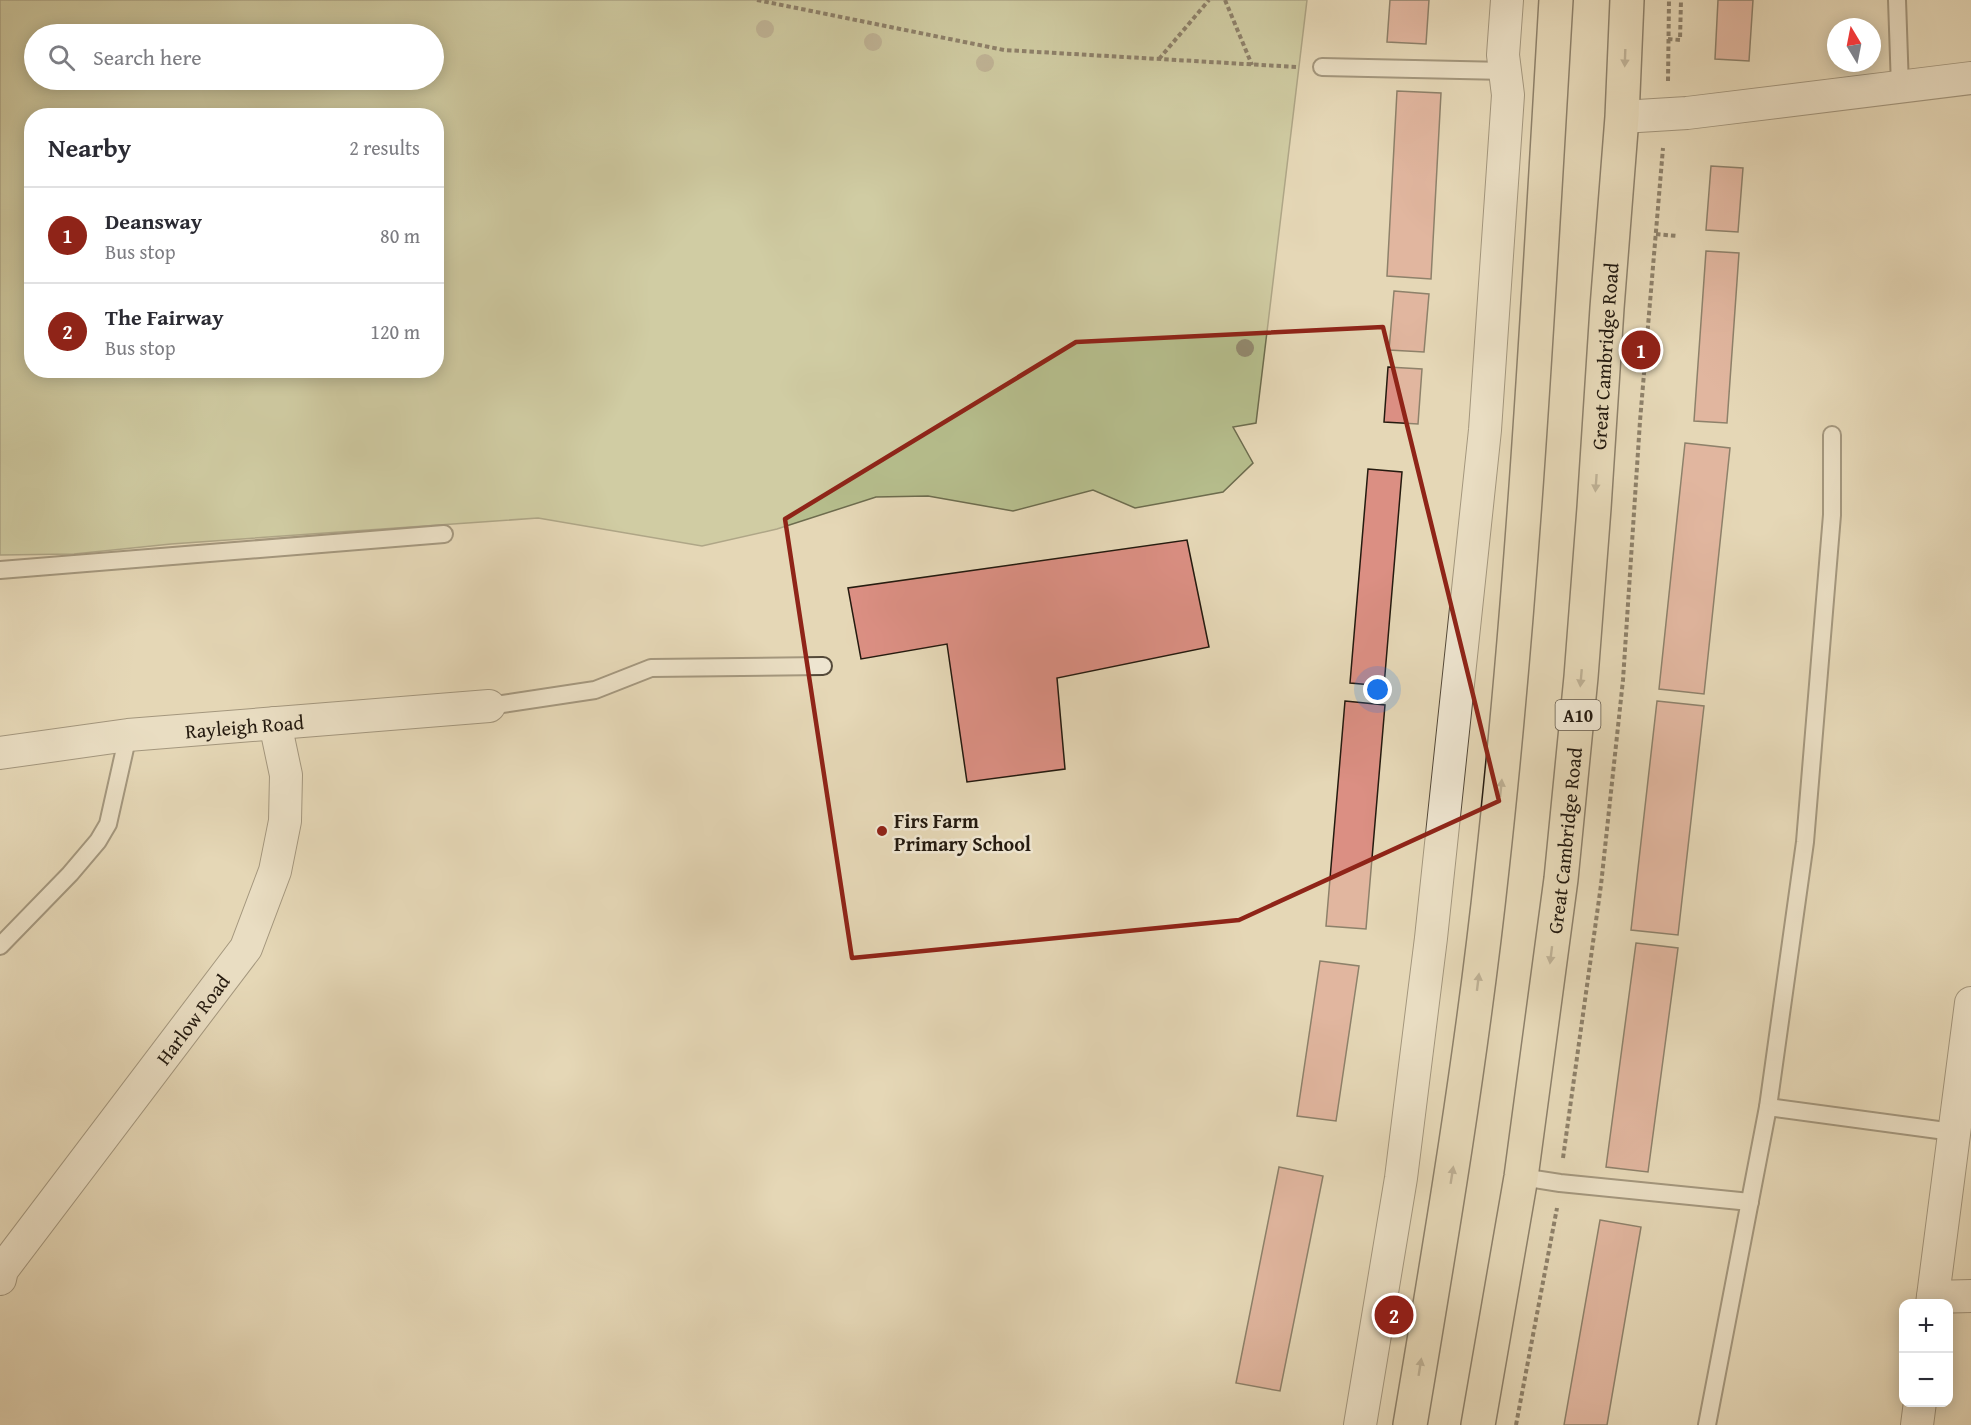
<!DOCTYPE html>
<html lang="en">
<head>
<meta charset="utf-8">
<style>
  body { margin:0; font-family:"Gentium Book Plus",serif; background:#f2f2f3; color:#2b2b33 }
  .controls { position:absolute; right:18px; bottom:18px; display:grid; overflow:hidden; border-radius:12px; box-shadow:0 3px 15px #0003 }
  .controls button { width:54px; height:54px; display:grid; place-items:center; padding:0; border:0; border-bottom:2px solid #e1e1e2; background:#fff; color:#2b2b33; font:30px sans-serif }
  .compass { position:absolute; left:1827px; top:18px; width:54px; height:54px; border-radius:50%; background:#fff; box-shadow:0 3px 15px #0003; rotate:350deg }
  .you { position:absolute; left:1378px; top:690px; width:21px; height:21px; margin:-15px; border:4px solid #fff; border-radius:50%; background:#1a73e8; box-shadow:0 0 0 9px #1a73e833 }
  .badge { display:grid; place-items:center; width:39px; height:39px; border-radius:50%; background:#8f2418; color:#fff; font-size:20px; font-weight:700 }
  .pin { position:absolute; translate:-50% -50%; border:3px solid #fff; box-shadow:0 2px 6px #0006 }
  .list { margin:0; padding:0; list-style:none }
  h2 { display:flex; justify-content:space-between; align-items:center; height:78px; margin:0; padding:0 24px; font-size:26px }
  h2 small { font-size:20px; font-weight:400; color:#7c7c81 }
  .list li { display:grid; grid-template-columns:39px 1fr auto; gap:18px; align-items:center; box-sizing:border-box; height:96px; padding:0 24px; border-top:2px solid #e1e1e2 }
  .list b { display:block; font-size:22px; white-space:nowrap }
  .list p { margin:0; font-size:20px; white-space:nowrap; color:#7c7c81 }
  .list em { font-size:20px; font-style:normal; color:#7c7c81 }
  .icon { flex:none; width:33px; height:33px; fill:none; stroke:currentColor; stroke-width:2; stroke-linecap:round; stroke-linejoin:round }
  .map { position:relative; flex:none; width:1971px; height:1425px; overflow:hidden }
  .search { position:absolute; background:#fff; box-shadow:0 3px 15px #0003; left:24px; top:24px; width:420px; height:66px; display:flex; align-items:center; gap:15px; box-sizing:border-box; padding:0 21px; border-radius:33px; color:#7c7c81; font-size:22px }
  .panel { position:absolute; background:#fff; box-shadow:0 3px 15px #0003; left:24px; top:108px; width:420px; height:270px; border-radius:24px }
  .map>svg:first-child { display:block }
</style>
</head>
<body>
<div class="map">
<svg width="1971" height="1425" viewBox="0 0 1971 1425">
  <rect width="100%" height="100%" fill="#e5d7b6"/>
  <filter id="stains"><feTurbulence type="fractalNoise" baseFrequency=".00333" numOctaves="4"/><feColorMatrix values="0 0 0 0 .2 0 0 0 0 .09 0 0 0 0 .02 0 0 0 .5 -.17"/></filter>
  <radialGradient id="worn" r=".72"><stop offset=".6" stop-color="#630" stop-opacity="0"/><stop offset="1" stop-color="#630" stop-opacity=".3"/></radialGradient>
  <path fill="#b6be8d" stroke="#6d6c4e" stroke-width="1.5" fill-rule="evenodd" d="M0,0H1307L1256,423L1233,427L1253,463L1223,492L1135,508L1093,490L1013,511L928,496L876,497L777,529L702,546L538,518L171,544L74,554L0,555ZM434,34V80H34V34ZM32,116H436V370H32Z"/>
  <g fill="#db8f83" stroke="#241a0f" stroke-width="1.5">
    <path d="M1390,0H1429L1426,44L1387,42Z"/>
    <path d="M1718,0H1753L1749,61L1715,59Z"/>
    <path d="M1397,91L1441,93L1431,279L1387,276Z"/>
    <path d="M1711,166L1743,168L1738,232L1706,230Z"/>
    <path d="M1706,251L1739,253L1727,423L1694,421Z"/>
    <path d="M1394,291L1429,294L1424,352L1389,350Z"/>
    <path d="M1388,367L1422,369L1418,424L1384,422Z"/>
    <path d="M1685,443L1730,448L1704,694L1659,689Z"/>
    <path d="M1368,469L1402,472L1384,686L1350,683Z"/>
    <path d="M1187,540L1209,647L1057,678L1065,769L967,782L947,644L861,659L848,588Z"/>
    <path d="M1345,701L1385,705L1366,929L1326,926Z"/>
    <path d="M1657,701L1704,706L1678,935L1631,930Z"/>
    <path d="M1636,943L1678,948L1648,1172L1606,1167Z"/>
    <path d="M1320,961L1359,966L1336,1121L1297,1116Z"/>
    <path d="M1279,1167L1323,1176L1280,1391L1236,1383Z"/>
    <path d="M1600,1220L1641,1227L1607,1425H1564Z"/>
  </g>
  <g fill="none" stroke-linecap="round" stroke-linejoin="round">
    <defs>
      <g id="service">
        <path d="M1897,0L1900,87"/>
        <path d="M1322,67L1506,71"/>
        <path d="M0,570L444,534"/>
        <path d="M489,706L595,690L651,668L823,666"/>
        <path d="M0,946L70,874L98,841L108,824L128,735"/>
        <path d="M1768,1107L1953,1132"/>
        <path d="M1521,1177L1560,1183L1750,1202"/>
        <path d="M1707,1425L1768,1107L1805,842L1832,515V435"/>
      </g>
      <g id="minor">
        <path d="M1622,117L1687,113L1971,78"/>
        <path id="s1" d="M0,753L128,735L489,706"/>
        <path id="s2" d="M0,1279L2,1270L246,948L275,871L285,821L286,775L275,723"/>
        <path d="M1933,1297L1971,1296"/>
        <path d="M1932,1304L1971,1003"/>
        <path d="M1360,1425L1401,1178L1431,938L1485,430L1508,95L1503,55L1507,0"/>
        <path d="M1917,1425L1920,1402"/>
      </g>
      <g id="trunk">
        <path d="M1410,1425C1441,1240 1472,1056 1492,869C1524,580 1539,290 1556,0"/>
        <path id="s3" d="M1478,1425L1521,1177L1561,879L1581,677L1594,508L1607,308L1622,117L1627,0"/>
      </g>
    </defs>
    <use href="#service" stroke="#544939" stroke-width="20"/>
    <use href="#minor" stroke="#544939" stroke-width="34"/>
    <use href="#trunk" stroke="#241a0f" stroke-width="36"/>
    <g stroke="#241a0f" stroke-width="4" stroke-dasharray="4.5 3" stroke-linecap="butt">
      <path d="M757,0L1004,50L1297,67"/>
      <path d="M1225,0L1252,65"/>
      <path d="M1668,39L1680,40L1681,0"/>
      <path d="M1159,59L1209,0"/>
      <path d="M1668,81L1669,0"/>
      <path d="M1656,234L1677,236"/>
      <path d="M1563,1158L1601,885L1623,680L1640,421L1663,148"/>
      <path d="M1516,1425L1557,1208"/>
    </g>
    <use href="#service" stroke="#eee5d0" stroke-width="16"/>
    <use href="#minor" stroke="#eee5d0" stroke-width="32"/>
    <use href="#trunk" stroke="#e5d7b6" stroke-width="33"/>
  </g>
  <g fill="#938a6f">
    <circle cx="765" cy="29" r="9"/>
    <circle cx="873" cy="42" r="9"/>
    <circle cx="985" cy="63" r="9"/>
    <circle cx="1245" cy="348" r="9"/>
  </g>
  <defs><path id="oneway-solid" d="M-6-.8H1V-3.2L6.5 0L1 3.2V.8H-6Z" transform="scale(1.5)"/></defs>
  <g fill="#8e826b">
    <use href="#oneway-solid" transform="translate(1625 58) rotate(92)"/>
    <use href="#oneway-solid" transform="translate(1596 483) rotate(94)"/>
    <use href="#oneway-solid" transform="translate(1581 678) rotate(95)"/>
    <use href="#oneway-solid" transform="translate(1501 788) rotate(-84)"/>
    <use href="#oneway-solid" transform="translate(1551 955) rotate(97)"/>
    <use href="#oneway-solid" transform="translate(1478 982) rotate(-83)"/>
    <use href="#oneway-solid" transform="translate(1452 1175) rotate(-81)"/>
    <use href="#oneway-solid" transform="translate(1420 1367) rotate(-81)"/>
  </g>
  <path d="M0 0H1971V1425H0ZM1383,327L1499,801L1239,920L852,958L785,519L1076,342Z" fill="#e5d7b6" fill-opacity=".55" fill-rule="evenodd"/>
  <path fill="none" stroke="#8f2418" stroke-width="4.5" stroke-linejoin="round" d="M1383,327L1499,801L1239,920L852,958L785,519L1076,342Z"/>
  <circle fill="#8f2418" stroke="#eee5d0" stroke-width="2" cx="882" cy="831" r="6"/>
  <g text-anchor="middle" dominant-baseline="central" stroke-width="5" stroke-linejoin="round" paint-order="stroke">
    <rect fill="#eee5d0" stroke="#615749" stroke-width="1.5" x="1555.5" y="700" width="45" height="30" rx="4.5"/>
    <g font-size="18" font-weight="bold" fill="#241a0f">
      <text x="1578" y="715">A10</text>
    </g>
    <g font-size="20" fill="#241a0f" stroke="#eee5d0">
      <text stroke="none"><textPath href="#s3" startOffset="1077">Great Cambridge Road</textPath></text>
      <text stroke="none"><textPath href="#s1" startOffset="246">Rayleigh Road</textPath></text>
      <text stroke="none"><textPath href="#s3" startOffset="591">Great Cambridge Road</textPath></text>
      <text stroke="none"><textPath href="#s2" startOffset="324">Harlow Road</textPath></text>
    </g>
    <g font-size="20" font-weight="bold" fill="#241a0f" stroke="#eee5d0" text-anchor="start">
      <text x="894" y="820">Firs Farm<tspan x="894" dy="23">Primary School</tspan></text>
    </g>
  </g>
  <rect width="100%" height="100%" filter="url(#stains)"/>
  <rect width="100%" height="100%" fill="url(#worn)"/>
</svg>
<div class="controls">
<button>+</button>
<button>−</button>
</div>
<svg class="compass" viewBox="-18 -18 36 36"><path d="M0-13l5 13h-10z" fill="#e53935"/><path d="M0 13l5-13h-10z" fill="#7c7c81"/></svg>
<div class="you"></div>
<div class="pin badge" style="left:1641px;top:350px">1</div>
<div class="pin badge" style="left:1394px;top:1315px">2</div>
<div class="search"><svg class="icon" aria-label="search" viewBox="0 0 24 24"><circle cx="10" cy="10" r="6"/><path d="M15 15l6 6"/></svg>Search here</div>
<section class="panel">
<h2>Nearby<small>2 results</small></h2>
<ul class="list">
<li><span class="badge">1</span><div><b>Deansway</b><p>Bus stop</p></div><em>80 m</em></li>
<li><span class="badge">2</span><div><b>The Fairway</b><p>Bus stop</p></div><em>120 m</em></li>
</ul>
</section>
</div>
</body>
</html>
